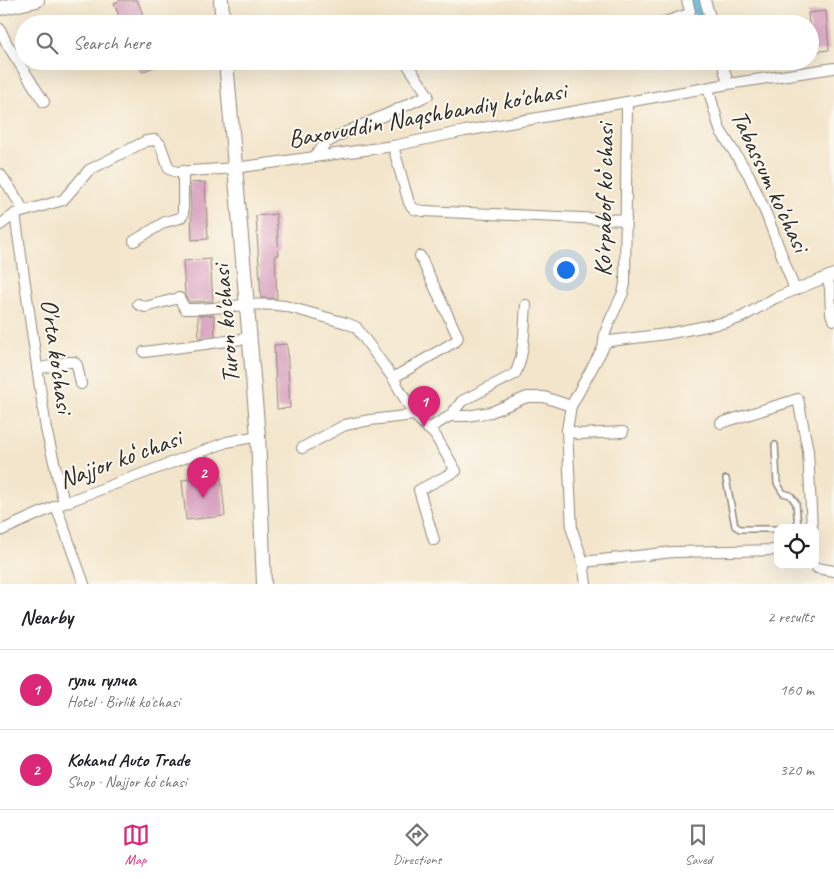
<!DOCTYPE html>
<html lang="en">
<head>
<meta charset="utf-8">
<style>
  body { margin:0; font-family:Caveat,sans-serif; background:#f2f2f2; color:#202124 }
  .controls { position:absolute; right:15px; bottom:15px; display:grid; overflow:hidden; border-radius:10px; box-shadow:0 5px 20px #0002 }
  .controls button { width:45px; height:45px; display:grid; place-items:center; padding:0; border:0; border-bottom:1px solid #e0e0e0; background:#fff; color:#202124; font:25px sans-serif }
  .you { position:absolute; left:565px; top:269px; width:18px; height:18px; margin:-12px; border:4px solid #fff; border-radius:50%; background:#1a73e8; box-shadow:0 0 0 8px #1a73e833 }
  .badge { display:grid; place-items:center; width:32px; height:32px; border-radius:50%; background:#db2777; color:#fff; font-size:16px; font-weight:700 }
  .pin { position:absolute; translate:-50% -41px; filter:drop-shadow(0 1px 2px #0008) }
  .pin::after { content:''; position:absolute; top:26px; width:18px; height:15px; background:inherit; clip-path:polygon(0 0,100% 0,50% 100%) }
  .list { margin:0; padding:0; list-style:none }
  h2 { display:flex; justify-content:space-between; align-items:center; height:65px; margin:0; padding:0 20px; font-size:21px }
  h2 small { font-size:16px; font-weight:400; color:#757577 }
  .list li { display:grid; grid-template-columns:32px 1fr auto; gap:15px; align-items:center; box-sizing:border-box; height:80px; padding:0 20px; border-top:1px solid #e0e0e0 }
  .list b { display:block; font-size:19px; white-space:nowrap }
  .list p { margin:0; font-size:16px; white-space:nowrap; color:#757577 }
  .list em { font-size:16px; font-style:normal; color:#757577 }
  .icon { flex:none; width:28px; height:28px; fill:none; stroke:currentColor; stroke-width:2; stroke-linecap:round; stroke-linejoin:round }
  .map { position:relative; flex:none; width:834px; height:584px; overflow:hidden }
  .search { position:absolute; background:#fff; box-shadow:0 5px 20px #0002; left:15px; right:15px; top:15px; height:55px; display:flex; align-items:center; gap:12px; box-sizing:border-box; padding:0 18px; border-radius:28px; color:#757577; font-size:19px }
  .sheet { height:225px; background:#fff }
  nav { display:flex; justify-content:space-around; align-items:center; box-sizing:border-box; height:70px; border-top:1px solid #e0e0e0; background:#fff; font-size:14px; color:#757577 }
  nav a { display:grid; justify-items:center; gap:2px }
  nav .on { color:#db2777 }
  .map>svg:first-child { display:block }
</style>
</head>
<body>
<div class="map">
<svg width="834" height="584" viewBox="0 0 834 584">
  <rect width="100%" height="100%" fill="#fbf7ec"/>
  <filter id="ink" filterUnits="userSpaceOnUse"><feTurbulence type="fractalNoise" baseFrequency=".02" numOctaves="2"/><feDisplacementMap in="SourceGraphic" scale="10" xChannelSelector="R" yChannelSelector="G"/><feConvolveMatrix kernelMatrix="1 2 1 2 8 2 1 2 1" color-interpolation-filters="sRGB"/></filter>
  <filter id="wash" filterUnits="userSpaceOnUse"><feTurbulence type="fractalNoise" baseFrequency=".0096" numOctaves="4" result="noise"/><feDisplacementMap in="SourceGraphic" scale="20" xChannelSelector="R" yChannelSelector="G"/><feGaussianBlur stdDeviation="1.12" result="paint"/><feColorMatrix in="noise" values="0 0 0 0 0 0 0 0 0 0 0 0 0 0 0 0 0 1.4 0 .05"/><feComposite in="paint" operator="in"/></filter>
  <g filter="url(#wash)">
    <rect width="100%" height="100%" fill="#f3e5cb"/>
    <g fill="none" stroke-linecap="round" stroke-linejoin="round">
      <path stroke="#5ab5d8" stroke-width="10" d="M694,0L697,12"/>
    </g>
    <g id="blocks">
      <g fill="#d79dbd">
        <path d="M121,0H137L147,24H122L114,3Z"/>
        <path d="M826,11L829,50L810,52V24H809L808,13Z"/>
        <path d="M137,61H166L167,62L142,72Z"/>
        <path d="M205,182L208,239L192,240L190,183Z"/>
        <path d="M276,214L279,255H275L277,298H261L256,216Z"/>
        <path d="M210,259L213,301L189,302L185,295L183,261Z"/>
        <path d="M214,315L215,336L199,338L198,316Z"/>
        <path d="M287,344L290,408L277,409L274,345Z"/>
        <path d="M221,476L225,516L186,520L182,480Z"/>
      </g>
    </g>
  </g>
  <g filter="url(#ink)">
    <use href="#blocks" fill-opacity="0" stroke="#8f887b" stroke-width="1"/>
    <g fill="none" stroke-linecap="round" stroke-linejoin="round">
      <defs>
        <g id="service">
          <path d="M775,445L777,483L783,493L790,495L796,503L798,528"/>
          <path d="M726,479L735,526L740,529H778"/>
        </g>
        <g id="minor">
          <path d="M705,0L712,24"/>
          <path d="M659,24L689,14L690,11L687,0"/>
          <path d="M0,29L7,44L44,102"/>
          <path d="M722,61L728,84"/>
          <path d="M708,88L720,130L749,175L767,216L795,290"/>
          <path d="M393,146L409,203L414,209L423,211L626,220"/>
          <path d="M314,157L326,143L344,133L392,112L428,95L405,61"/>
          <path d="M0,174L12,191L24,211"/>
          <path d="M15,214L46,429L64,503"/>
          <path d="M0,225L15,214L63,200L89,170L146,141L155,140L160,144L169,169L177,172L235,168L393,146L465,131L627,102L728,84L834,68"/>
          <path d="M134,241L165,222L180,218L183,215V171"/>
          <path d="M827,277L830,288L831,314L834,320"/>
          <path d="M138,304L145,307L179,298L185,309C219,310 252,301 285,306L346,323L356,327L393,378L414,415L435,435L456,471L419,490L434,540"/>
          <path d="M604,344L610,341L666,334L727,322L742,317L775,298L834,274"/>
          <path d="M144,352L250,338"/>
          <path d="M37,369L68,362H74L77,365L81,384"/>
          <path d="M393,378L456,341L458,337L420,256"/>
          <path d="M450,416L462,401L515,374C525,355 524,327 526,305"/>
          <path d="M721,423L798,399L808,451L812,528"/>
          <path d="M428,429L450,416H467L491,412L527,397H544L571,406"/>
          <path d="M567,430L579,434L623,432"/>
          <path d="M302,448L345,425L370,420L414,415"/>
          <path d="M56,506L84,584"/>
          <path d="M0,531L56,506L227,442L258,436"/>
          <path d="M583,562L673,552L778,550"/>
          <path d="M817,568L834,571"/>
          <path d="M586,584L583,562L572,530L567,430L571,406L603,348L605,333L611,318L623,293L625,284L627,102"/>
        </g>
        <g id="secondary">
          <path d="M221,0L223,24"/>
          <path d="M0,8L37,0"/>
          <path d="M226,61L258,436L264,584"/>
        </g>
      </defs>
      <use href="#service" stroke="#8f887b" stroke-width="8"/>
      <use href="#minor" stroke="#8f887b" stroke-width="12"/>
      <use href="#secondary" stroke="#8f887b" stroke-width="16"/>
      <use href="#service" stroke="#fff" stroke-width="5"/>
      <use href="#minor" stroke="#fff" stroke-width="10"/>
      <use href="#secondary" stroke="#fff" stroke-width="14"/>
    </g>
  </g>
  <g text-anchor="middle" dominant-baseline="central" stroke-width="4" stroke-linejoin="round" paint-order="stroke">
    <g font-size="25" fill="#2b2b2b" stroke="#fbf7ec">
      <text transform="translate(427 115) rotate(-10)">Baxovuddin Naqshbandiy ko'chasi</text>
      <text transform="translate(770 181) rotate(65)">Tabassum ko'chasi</text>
      <text transform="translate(604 200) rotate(-89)">Ko'rpabof koʻchasi</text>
      <text transform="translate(226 324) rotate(-95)">Turon ko'chasi</text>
      <text transform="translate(57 356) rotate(82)">O'rta ko'chasi</text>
      <text transform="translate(120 459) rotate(-20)">Najjor koʻchasi</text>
    </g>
  </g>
</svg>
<div class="controls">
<button><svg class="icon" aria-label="locate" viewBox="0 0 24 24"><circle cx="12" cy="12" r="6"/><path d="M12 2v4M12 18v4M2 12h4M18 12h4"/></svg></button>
</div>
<div class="you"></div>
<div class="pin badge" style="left:424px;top:427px">1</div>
<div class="pin badge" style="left:203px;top:498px">2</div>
<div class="search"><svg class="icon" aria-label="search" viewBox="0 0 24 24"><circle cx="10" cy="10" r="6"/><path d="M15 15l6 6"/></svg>Search here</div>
</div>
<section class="sheet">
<h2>Nearby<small>2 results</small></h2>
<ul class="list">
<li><span class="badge">1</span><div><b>гули гулча</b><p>Hotel · Birlik ko'chasi</p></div><em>160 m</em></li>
<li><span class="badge">2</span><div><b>Kokand Auto Trade</b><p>Shop · Najjor koʻchasi</p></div><em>320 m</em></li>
</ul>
</section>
<nav>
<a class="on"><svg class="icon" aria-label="map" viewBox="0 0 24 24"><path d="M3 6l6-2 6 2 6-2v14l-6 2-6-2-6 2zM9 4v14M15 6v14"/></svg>Map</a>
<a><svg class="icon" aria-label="directions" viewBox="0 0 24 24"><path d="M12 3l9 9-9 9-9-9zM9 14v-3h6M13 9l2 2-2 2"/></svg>Directions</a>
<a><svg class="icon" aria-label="saved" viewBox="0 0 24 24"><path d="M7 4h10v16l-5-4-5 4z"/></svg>Saved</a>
</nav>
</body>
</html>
